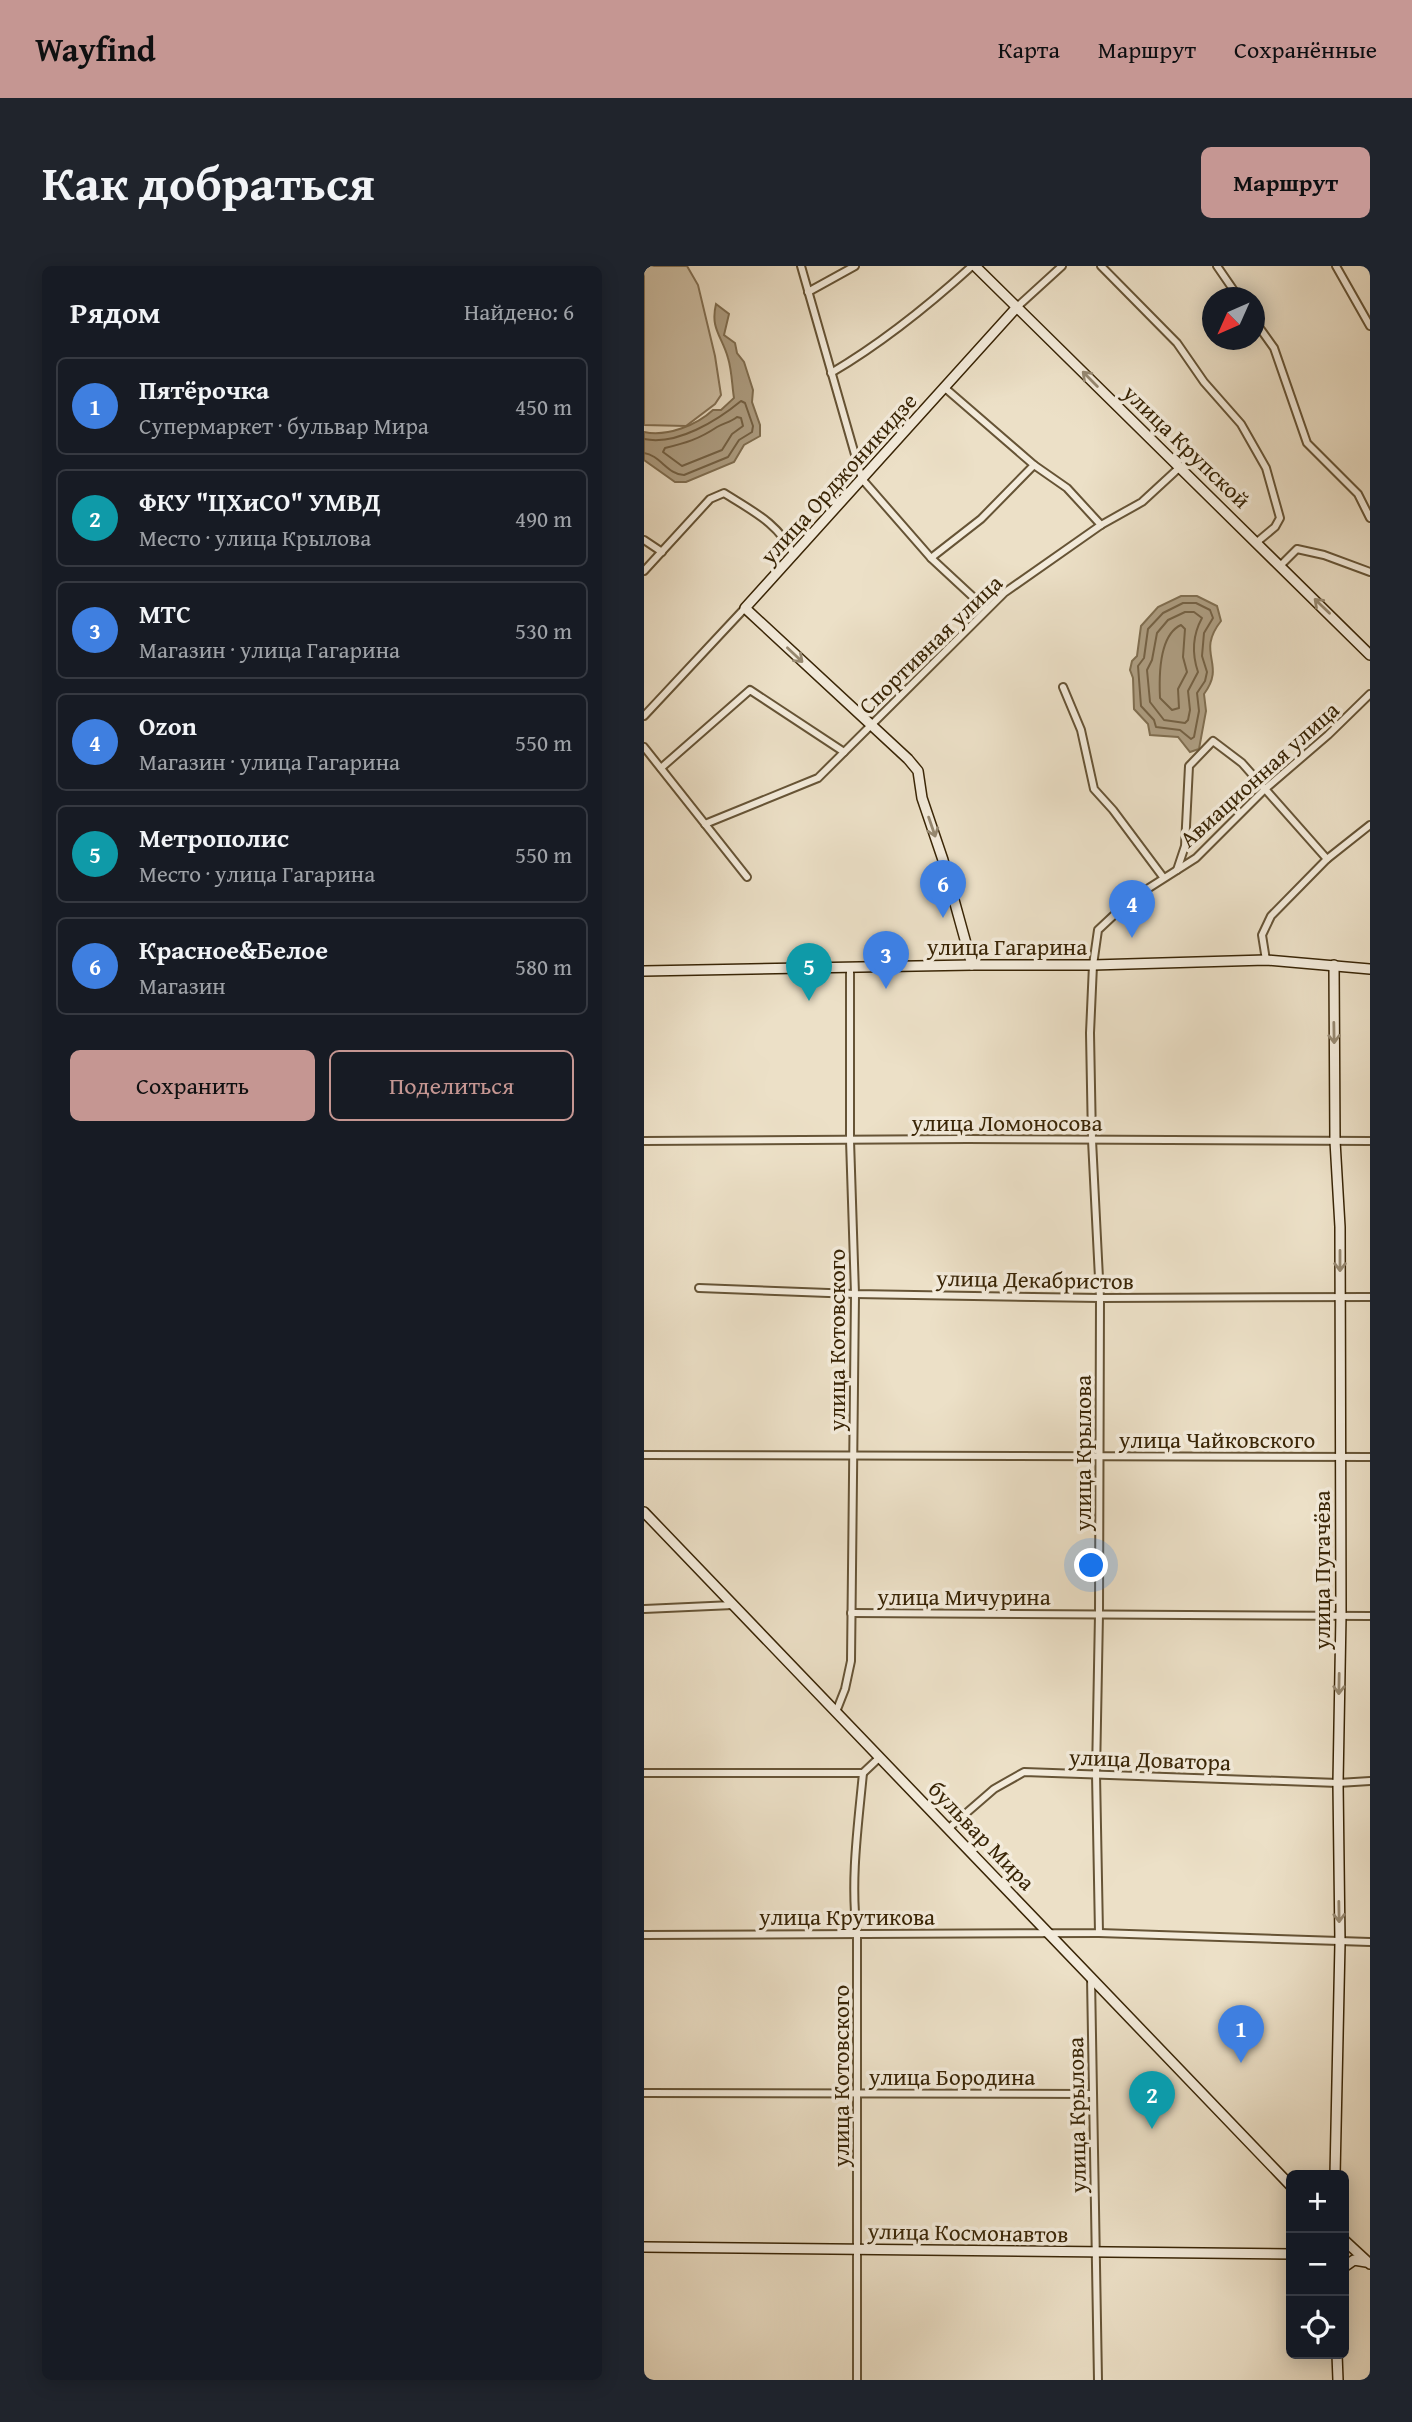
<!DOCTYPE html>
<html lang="ru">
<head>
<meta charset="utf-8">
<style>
  body { margin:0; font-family:"Gentium Book Plus",serif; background:#20242c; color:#f1f3f6 }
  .controls { position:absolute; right:21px; bottom:21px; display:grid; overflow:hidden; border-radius:10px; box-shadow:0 4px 18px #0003 }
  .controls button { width:63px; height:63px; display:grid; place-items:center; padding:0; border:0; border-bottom:2px solid #363941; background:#171b24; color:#f1f3f6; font:35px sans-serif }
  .compass { position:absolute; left:558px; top:21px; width:63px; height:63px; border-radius:50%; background:#171b24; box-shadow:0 4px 18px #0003; rotate:225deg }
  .you { position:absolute; left:448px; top:1300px; width:24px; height:24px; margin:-18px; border:5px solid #fff; border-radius:50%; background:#1a73e8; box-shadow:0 0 0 10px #1a73e833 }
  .badge { display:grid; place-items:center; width:46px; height:46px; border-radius:50%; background:#c59692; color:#fff; font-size:23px; font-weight:700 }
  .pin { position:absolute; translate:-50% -58px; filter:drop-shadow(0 2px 4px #0008) }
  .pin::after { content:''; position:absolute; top:37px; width:24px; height:21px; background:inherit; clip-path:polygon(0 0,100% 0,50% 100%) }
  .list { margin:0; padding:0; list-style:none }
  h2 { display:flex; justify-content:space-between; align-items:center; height:91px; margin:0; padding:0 28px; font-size:30px }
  h2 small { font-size:23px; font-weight:400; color:#9ea1a6 }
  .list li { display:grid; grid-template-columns:46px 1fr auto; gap:21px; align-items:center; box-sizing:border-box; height:98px; margin:0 14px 14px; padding:0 14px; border:2px solid #363941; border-radius:10px }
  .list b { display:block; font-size:26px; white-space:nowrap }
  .list p { margin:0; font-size:23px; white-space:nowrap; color:#9ea1a6 }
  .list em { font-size:23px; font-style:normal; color:#9ea1a6 }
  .actions { display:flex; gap:14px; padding:21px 28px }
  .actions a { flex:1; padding:16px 0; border:2px solid #c59692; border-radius:10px; text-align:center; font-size:24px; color:#c59692 }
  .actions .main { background:#c59692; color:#111 }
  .icon { flex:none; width:38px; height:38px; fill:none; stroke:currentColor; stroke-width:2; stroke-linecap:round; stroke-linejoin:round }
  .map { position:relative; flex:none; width:726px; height:2114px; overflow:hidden; border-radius:10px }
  header { display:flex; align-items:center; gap:42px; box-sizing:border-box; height:98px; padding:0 35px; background:#c59692; color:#111 }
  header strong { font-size:33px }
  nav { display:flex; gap:38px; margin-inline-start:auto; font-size:24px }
  .intro { display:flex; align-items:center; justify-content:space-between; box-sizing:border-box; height:168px; padding:0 42px }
  h1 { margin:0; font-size:49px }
  .button { padding:18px 32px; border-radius:10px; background:#c59692; color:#111; font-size:24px; font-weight:700 }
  main { display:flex; gap:42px; padding:0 42px }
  aside { flex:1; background:#171b24; border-radius:10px; box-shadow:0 4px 18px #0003 }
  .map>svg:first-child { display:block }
</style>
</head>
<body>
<header>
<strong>Wayfind</strong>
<nav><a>Карта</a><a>Маршрут</a><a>Сохранённые</a></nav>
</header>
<div class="intro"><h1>Как добраться</h1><a class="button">Маршрут</a></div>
<main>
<aside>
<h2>Рядом<small>Найдено: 6</small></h2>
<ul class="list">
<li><span class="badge" style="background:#3f7fe0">1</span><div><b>Пятёрочка</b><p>Супермаркет · бульвар Мира</p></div><em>450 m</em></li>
<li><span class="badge" style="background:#0f9aa8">2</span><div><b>ФКУ &quot;ЦХиСО&quot; УМВД</b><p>Место · улица Крылова</p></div><em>490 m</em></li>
<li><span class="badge" style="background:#3f7fe0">3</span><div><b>МТС</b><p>Магазин · улица Гагарина</p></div><em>530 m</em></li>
<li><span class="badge" style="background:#3f7fe0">4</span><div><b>Ozon</b><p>Магазин · улица Гагарина</p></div><em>550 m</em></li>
<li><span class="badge" style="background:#0f9aa8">5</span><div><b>Метрополис</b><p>Место · улица Гагарина</p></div><em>550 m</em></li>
<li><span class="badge" style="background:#3f7fe0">6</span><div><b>Красное&amp;Белое</b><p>Магазин</p></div><em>580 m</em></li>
</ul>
<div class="actions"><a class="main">Сохранить</a><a>Поделиться</a></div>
</aside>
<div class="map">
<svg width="726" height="2114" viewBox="0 0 726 2114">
  <rect width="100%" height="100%" fill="#ece0c7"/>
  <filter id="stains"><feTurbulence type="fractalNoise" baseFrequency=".00286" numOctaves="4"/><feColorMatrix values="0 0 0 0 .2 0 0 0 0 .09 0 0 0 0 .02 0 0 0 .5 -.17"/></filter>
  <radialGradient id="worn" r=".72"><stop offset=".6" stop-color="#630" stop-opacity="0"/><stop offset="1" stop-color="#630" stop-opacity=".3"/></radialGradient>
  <path fill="#cec0a6" stroke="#847256" stroke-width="2" d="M0,0H43L54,19L71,90L77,129L71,138L42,160L0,159Z"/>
  <g fill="#afa085" stroke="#806f52" stroke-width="2">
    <path d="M72,38L85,48L80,69L91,77L93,87L100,96L109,124L108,136L116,159V170L100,179L90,196L42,216H31L0,194V166C23,171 53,159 69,144H77L90,132C88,120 88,105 84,92C78,70 66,63 72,38Z"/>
    <path d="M537,330H553L573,340L577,355C551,388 583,397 560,428L562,445L555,483L546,486L534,471L506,469L504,458L490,443L489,412L486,404L488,395L493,390L497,360L514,341Z"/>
  </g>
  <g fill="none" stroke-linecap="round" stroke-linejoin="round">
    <g stroke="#746246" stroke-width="2">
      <path d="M93,151L97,152L99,160L88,168L78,184L38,200L19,186L21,182C42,177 55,173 73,161C80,157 87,156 93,151Z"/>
      <path d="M0,173C33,180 74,154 97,135L101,137L109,160L108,166L95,174L84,191L40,209C24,209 16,189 0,187"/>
      <path d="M539,337H552L566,344L569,352L560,367L558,390L563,406L561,415L553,427L555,445L550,471L547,473L536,464L512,461L510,454L497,440L494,400L500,392L504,363L519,347Z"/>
      <path d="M541,346H550L558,352C548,370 548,388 554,406L544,425L546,444L544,454L541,457L520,454L506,436L503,404L508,394L513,367L524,354Z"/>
      <path d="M537,359L541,363L539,391L543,406L534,423L535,442L528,444L516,432C515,411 515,369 537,359Z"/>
    </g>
    <defs>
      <g id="street">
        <path d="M157,0L218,213L287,292L342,343"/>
        <path d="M457,0L533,77L560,116L597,158L622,202L636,252L631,261L613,276"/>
        <path d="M573,0L595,32"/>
        <path d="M692,0L726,60"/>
        <path d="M164,26L211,0"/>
        <path d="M373,41L418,0"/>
        <path d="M610,54L630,82L663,177L714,228L726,252"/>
        <path d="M187,107C238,77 284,40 328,0"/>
        <path d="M390,199L423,222L457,259"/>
        <path d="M0,274L18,286"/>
        <path d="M287,292L337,253L390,199L301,122"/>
        <path d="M637,299L653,283L680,289L726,306"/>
        <path d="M0,305L66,233L80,227C110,246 134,257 150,289"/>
        <path d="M419,421L437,464L450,523L469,544L519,611"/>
        <path d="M0,450L101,342"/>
        <path d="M0,481L103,611"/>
        <path d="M17,502L106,424L200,486"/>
        <path d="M61,558L174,512L360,327L457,259L498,236L536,201"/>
        <path d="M533,604L541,580L545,500L569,475L598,497L683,593"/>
        <path d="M622,694L618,669L627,650L683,593L726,559"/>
        <path d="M0,875L323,873L726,875"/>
        <path d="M55,1022L211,1028L456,1032L726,1031"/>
        <path d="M0,1189L726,1191"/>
        <path d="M0,1343L89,1339"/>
        <path d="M207,1347L726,1350"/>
        <path d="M192,1446L201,1423L207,1395L211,1028L206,874V701"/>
        <path d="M0,1507H219L236,1491"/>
        <path d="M305,1562L350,1523L380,1506L694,1517L726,1515"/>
        <path d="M455,1667L726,1676"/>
        <path d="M0,1669L455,1667L452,1508L455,1348L456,1032L448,874L446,767L449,699L454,664L486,634L552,592L620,524L684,469L726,428"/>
        <path d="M447,1712L454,2114"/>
        <path d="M0,1827L447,1828"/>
        <path d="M213,2114V1668C206,1615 214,1560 219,1507"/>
      </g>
      <g id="secondary">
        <path d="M331,0L726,389"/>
        <path d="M328,699L299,594L278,532L274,505L264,493L101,342L373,41"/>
        <path d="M690,699L691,875L696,961L697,1349L694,1517L696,1677L691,1909"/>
        <path d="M0,705L328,699H449L622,694L726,703"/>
        <path d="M0,1246L647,1920"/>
        <path d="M700,1974L726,1998"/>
        <path d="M0,1981L647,1988"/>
        <path d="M700,2001L710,1994L722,1996"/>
        <path d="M693,2088L694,2114"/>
      </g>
    </defs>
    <use href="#street" stroke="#665436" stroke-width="10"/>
    <use href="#secondary" stroke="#392506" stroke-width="12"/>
    <use href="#street" stroke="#f3ebdb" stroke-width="6"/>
    <use href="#secondary" stroke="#f3ebdb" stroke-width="9"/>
  </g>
  <defs><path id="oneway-shaft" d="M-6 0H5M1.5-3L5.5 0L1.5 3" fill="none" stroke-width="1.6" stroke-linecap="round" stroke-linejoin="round" transform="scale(1.75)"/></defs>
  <g stroke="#968870">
    <use href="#oneway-shaft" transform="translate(446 113) rotate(-135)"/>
    <use href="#oneway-shaft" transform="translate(678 340) rotate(-136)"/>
    <use href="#oneway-shaft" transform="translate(151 389) rotate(43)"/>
    <use href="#oneway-shaft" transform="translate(288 561) rotate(71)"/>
    <use href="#oneway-shaft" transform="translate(690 767) rotate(89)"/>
    <use href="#oneway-shaft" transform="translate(696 995) rotate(90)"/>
    <use href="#oneway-shaft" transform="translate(695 1418) rotate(91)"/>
    <use href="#oneway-shaft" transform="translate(695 1646) rotate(89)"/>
  </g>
  <g text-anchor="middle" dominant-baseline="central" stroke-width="7" stroke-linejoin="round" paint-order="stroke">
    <g font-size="23" fill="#392506" stroke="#f3ebdb">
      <text transform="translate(543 180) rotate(44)">улица Крупской</text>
      <text transform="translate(194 212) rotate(-48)">улица Орджоникидзе</text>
      <text transform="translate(286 378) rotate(-44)">Спортивная улица</text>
      <text transform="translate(615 508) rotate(-42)">Авиационная улица</text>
      <text x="363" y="680">улица Гагарина</text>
      <text x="363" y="856">улица Ломоносова</text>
      <text transform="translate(391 1013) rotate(1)">улица Декабристов</text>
      <text transform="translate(192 1074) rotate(-90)">улица Котовского</text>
      <text x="573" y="1173">улица Чайковского</text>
      <text transform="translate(438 1187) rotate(-90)">улица Крылова</text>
      <text transform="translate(677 1304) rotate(-90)">улица Пугачёва</text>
      <text x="320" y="1330">улица Мичурина</text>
      <text transform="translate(506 1493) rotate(2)">улица Доватора</text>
      <text transform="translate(338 1569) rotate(46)">бульвар Мира</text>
      <text x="203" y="1650">улица Крутикова</text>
      <text transform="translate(196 1810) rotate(-90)">улица Котовского</text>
      <text x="308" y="1810">улица Бородина</text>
      <text transform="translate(432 1849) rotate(-91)">улица Крылова</text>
      <text transform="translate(324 1966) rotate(1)">улица Космонавтов</text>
    </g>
  </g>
  <rect width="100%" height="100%" filter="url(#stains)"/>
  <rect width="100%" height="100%" fill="url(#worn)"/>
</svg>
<div class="controls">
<button>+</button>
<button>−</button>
<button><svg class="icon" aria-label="locate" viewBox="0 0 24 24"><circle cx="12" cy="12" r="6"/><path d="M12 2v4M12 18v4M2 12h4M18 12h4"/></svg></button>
</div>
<svg class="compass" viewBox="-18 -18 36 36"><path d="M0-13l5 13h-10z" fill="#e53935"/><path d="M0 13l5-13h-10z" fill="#9ea1a6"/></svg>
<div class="you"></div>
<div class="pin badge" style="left:597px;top:1797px;background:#3f7fe0">1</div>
<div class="pin badge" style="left:508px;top:1863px;background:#0f9aa8">2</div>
<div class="pin badge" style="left:242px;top:723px;background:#3f7fe0">3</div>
<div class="pin badge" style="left:488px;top:672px;background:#3f7fe0">4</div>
<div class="pin badge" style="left:165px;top:735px;background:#0f9aa8">5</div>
<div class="pin badge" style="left:299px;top:652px;background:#3f7fe0">6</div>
</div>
</main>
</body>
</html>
